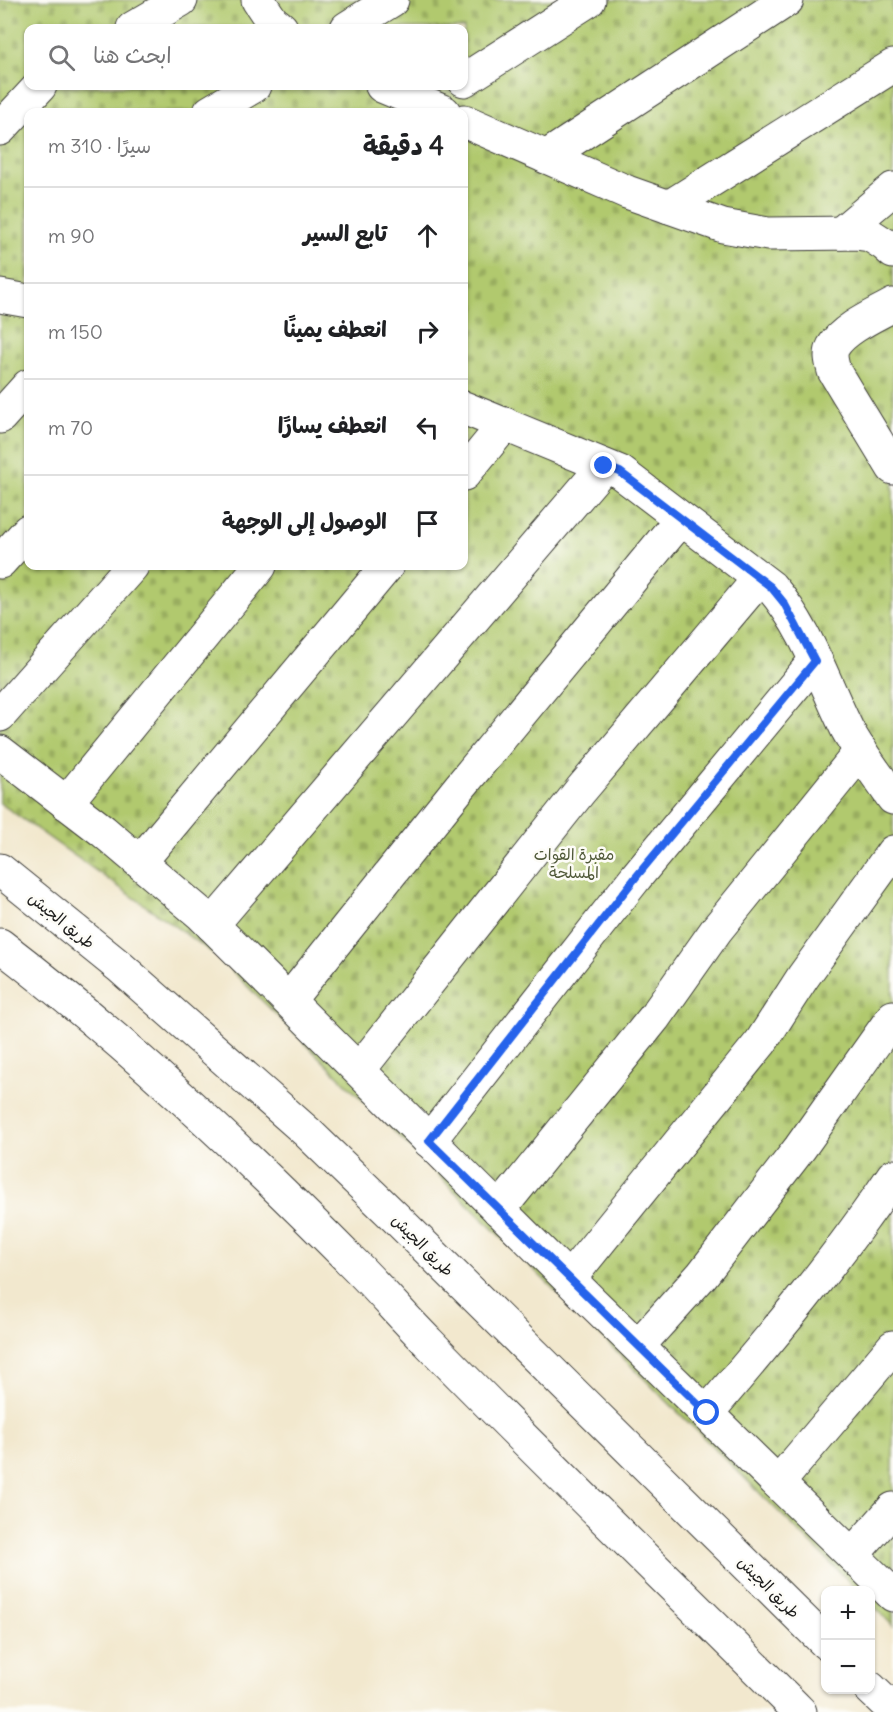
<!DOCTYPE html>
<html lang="ar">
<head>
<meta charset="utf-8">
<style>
  body { margin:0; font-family:Delius,"Playpen Sans Arabic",sans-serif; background:#f6f6f6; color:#202124; direction:rtl }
  .controls { position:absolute; right:18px; bottom:18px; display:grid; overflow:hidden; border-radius:12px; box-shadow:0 2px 4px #0004 }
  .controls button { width:54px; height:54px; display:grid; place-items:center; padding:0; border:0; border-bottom:2px solid #e0e0e0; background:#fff; color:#202124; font:30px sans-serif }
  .stop { position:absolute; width:18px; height:18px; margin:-14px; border:4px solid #2563eb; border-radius:50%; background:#fff }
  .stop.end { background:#2563eb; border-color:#fff; box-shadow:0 2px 6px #0008 }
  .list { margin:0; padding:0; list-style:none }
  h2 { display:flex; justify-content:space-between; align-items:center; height:78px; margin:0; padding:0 24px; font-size:26px }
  h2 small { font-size:20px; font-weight:400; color:#757577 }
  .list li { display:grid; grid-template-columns:39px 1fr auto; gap:18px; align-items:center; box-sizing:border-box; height:96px; padding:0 24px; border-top:2px solid #e0e0e0 }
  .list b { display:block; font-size:22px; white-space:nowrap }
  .list em { font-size:20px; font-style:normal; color:#757577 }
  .icon { flex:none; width:33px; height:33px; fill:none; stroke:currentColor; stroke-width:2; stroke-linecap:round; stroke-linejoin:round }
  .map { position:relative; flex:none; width:893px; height:1712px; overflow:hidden; direction:ltr }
  .search { position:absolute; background:#fff; box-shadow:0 2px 4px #0004; left:24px; top:24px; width:444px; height:66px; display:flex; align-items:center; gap:15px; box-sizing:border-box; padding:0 21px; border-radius:12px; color:#757577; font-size:22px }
  .panel { position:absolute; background:#fff; box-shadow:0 2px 4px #0004; left:24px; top:108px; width:444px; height:462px; border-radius:12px; direction:rtl }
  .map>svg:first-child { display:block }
</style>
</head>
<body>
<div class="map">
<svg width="893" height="1712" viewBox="0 0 893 1712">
  <defs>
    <pattern id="cemetery-stones" width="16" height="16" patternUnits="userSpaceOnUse" patternTransform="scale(1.5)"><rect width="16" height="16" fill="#b1c96e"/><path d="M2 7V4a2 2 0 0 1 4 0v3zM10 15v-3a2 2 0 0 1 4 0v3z" fill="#98ac5f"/></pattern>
  </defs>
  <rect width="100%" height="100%" fill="#fdfcf7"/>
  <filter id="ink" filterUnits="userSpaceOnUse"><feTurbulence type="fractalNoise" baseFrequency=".0167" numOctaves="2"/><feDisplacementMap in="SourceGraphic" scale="12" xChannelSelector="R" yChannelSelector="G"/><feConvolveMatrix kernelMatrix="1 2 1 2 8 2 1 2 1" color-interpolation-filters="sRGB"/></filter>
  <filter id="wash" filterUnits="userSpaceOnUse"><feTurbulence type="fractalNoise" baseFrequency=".008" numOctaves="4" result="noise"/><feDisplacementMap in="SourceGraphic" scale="24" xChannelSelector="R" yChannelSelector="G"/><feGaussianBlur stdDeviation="1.35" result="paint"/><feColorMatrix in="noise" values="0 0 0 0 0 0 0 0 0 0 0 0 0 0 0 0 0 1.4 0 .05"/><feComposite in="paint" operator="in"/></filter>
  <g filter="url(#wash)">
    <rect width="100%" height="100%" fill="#f2e8ce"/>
    <path fill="url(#cemetery-stones)" stroke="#667245" stroke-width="1.5" fill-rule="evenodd" d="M0,0H893V1626L871,1603L870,1590H858L217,956L0,803ZM28,28H464V86H28ZM28,112H464V566H28Z"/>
  </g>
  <g filter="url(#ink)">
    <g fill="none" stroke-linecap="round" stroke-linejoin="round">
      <defs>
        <g id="minor">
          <path d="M258,0L272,21L281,28"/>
          <path d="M133,28L181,0"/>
          <path d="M347,28L392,0"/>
          <path d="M464,80L589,0"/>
          <path d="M382,86L444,112"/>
          <path d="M210,112L254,86"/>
          <path d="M464,121L627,192L723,226L768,234L855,233L870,235L884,244L893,252"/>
          <path d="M0,129L40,86"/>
          <path d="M546,157L787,0"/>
          <path d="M669,207L893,66"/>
          <path d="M841,233L893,189"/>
          <path d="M0,296L28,301"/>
          <path d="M893,305C875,315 843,329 833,347C829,355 832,363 834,371L893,468"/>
          <path d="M464,408L620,472L771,587C806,627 824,682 847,729C860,753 878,776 893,798"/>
          <path d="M0,417L28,386"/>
          <path d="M464,474L505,424"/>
          <path d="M0,562L28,531"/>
          <path d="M0,715L132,566"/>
          <path d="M0,752L103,831L202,915L592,1302L893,1595"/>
          <path d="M66,803L260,566"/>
          <path d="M140,862L387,566"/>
          <path d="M212,925L604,466"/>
          <path d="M289,1000L459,788L681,519"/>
          <path d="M359,1070L581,790L759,579"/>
          <path d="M429,1141L636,877L815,661"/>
          <path d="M499,1210L654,1018L717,929L861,751"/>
          <path d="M569,1279L761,1042L803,977L893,852"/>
          <path d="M638,1346L702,1275L800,1148L893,1017"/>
          <path d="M707,1413C772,1337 837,1260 893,1176"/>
          <path d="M778,1483L893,1347"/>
          <path d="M852,1555L893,1509"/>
        </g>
        <g id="major">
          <path d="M0,870L120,967L307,1132L397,1219L826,1643"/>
          <path d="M0,945C124,1040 238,1147 348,1258C376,1285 401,1315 429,1343C551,1468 677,1589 800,1712"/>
          <path d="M870,1688L893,1710"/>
        </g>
      </defs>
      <use href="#minor" stroke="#3c3b37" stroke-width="35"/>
      <use href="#major" stroke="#3c3b37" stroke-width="35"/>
      <use href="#minor" stroke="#fff" stroke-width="33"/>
      <use href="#major" stroke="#fff" stroke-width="33"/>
    </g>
  </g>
  <g fill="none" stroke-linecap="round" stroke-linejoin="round" filter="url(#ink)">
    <path stroke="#2563eb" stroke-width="8" d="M604,466L620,472L771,587L784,603L815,661L636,877L429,1141L707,1413"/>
  </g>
  <g text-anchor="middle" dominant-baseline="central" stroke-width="5" stroke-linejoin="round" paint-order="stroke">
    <g font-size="16" fill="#505939" stroke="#fdfcf7">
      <text x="574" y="854">مقبرة القوات<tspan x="574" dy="18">المسلحة</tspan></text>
    </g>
    <g font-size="16" fill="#1c1c1c" stroke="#fdfcf7">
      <text transform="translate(62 920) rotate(39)">طريق الجيش</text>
      <text transform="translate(423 1245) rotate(45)">طريق الجيش</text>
      <text transform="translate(769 1587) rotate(45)">طريق الجيش</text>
    </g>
  </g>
</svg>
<div class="controls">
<button>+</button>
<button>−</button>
</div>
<div class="stop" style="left:707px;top:1413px"></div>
<div class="stop end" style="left:604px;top:466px"></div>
<div class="search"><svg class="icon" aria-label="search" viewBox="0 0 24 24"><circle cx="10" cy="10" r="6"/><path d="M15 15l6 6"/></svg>ابحث هنا</div>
<section class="panel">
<h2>4 دقيقة<small>سيرًا · 310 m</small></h2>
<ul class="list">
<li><svg class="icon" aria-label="ahead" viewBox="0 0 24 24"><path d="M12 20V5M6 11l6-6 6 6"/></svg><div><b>تابع السير</b></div><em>90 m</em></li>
<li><svg class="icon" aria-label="right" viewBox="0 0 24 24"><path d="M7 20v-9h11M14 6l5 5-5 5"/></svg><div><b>انعطف يمينًا</b></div><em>150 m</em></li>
<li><svg class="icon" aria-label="left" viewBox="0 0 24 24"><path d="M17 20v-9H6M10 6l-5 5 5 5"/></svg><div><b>انعطف يسارًا</b></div><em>70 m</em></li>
<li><svg class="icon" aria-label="arrive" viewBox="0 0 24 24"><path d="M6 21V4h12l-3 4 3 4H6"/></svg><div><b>الوصول إلى الوجهة</b></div></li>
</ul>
</section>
</div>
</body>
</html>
